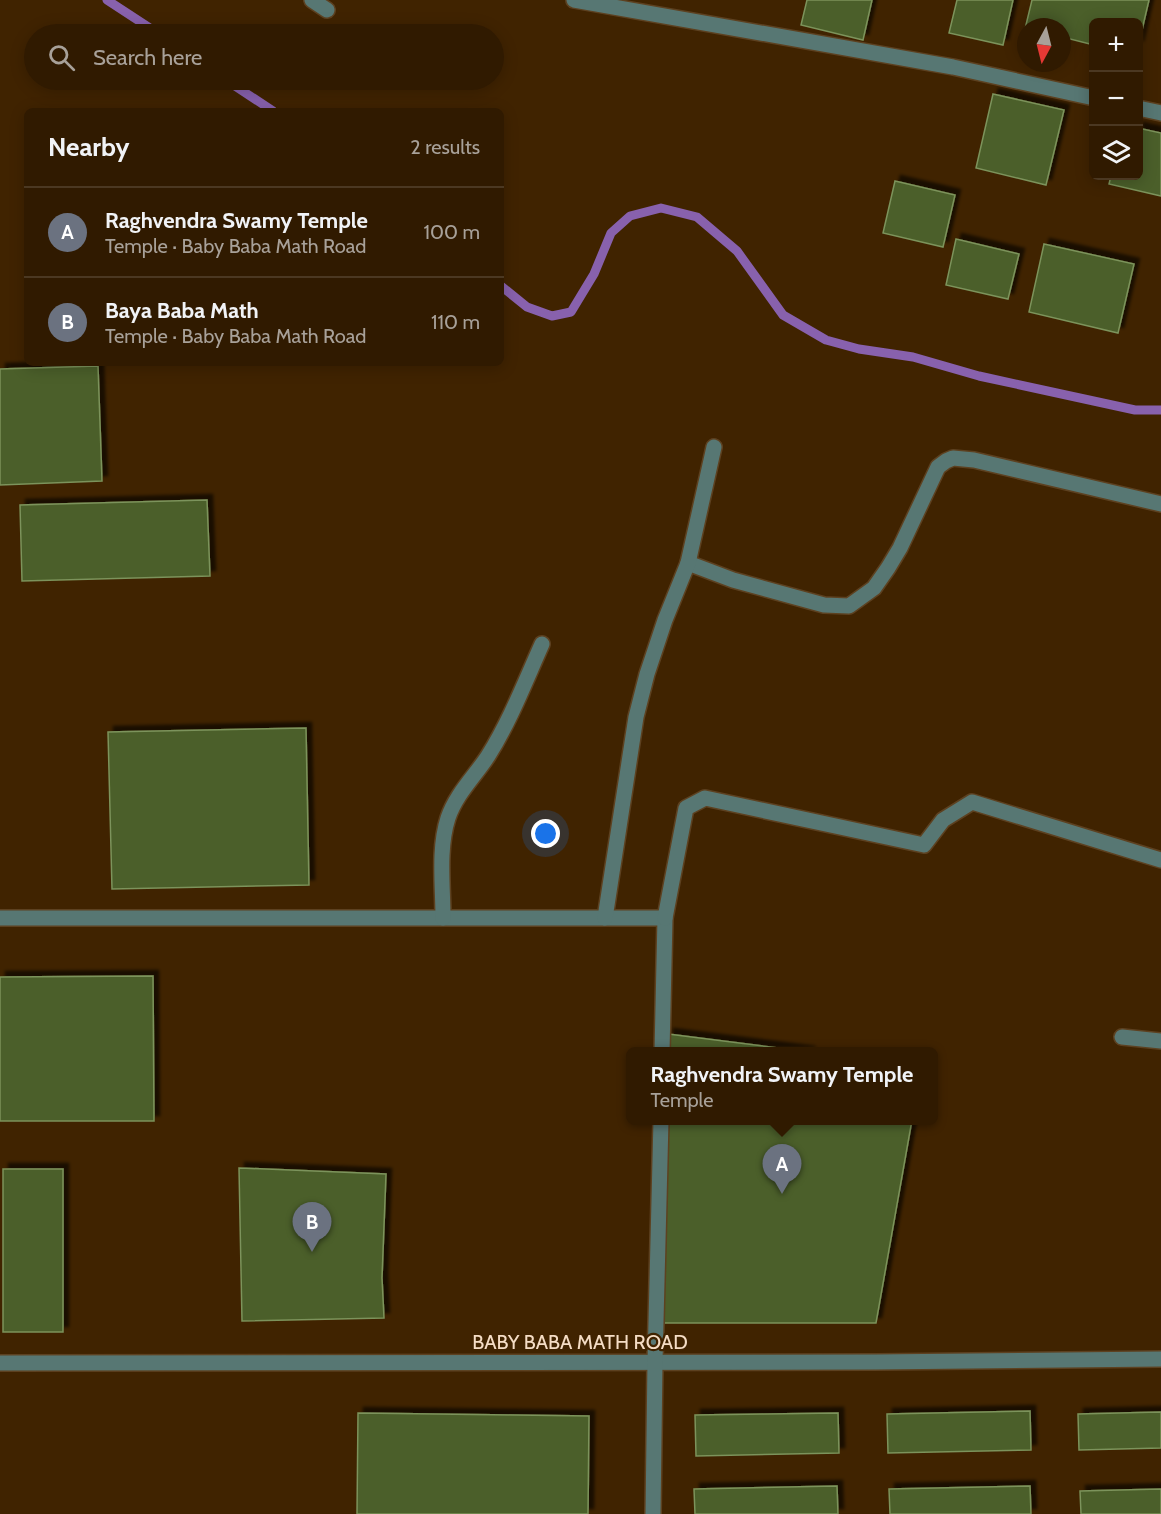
<!DOCTYPE html>
<html lang="en">
<head>
<meta charset="utf-8">
<style>
  body { margin:0; font-family:Cabin,sans-serif; background:#3c270f; color:#f1f3f6 }
  .controls { position:absolute; right:18px; top:18px; display:grid; overflow:hidden; border-radius:9px; box-shadow:0 3px 15px #0003 }
  .controls button { width:54px; height:54px; display:grid; place-items:center; padding:0; border:0; border-bottom:2px solid #4b3822; background:#301a00; color:#f1f3f6; font:30px sans-serif }
  .compass { position:absolute; left:1017px; top:18px; width:54px; height:54px; border-radius:50%; background:#301a00; box-shadow:0 3px 15px #0003; rotate:187deg }
  .you { position:absolute; left:546px; top:834px; width:21px; height:21px; margin:-15px; border:4px solid #fff; border-radius:50%; background:#1a73e8; box-shadow:0 0 0 9px #1a73e833 }
  .badge { display:grid; place-items:center; width:39px; height:39px; border-radius:50%; background:#7cbef9; color:#fff; font-size:20px; font-weight:700 }
  .pin { position:absolute; translate:-50% -50px; filter:drop-shadow(0 2px 3px #0008) }
  .pin::after { content:''; position:absolute; top:32px; width:21px; height:18px; background:inherit; clip-path:polygon(0 0,100% 0,50% 100%) }
  .popup { position:absolute; left:626px; top:1047px; width:312px; height:78px; box-sizing:border-box; display:grid; place-content:center; border-radius:9px; background:#301a00; filter:drop-shadow(0 2px 4px #0005); font-size:20px; white-space:nowrap; color:#a8a199 }
  .popup b { font-size:22px; color:#f1f3f6 }
  .popup::after { content:''; position:absolute; left:50%; top:100%; margin-left:-12px; border:12px solid transparent; border-top-color:#301a00 }
  .list { margin:0; padding:0; list-style:none }
  h2 { display:flex; justify-content:space-between; align-items:center; height:78px; margin:0; padding:0 24px; font-size:26px }
  h2 small { font-size:20px; font-weight:400; color:#a8a199 }
  .list li { display:grid; grid-template-columns:39px 1fr auto; gap:18px; align-items:center; box-sizing:border-box; height:90px; padding:0 24px; border-top:2px solid #4b3822 }
  .list b { display:block; font-size:22px; white-space:nowrap }
  .list p { margin:0; font-size:20px; white-space:nowrap; color:#a8a199 }
  .list em { font-size:20px; font-style:normal; color:#a8a199 }
  .icon { flex:none; width:33px; height:33px; fill:none; stroke:currentColor; stroke-width:2; stroke-linecap:round; stroke-linejoin:round }
  .map { position:relative; flex:none; width:1161px; height:1514px; overflow:hidden }
  .search { position:absolute; background:#301a00; box-shadow:0 3px 15px #0003; left:24px; top:24px; width:480px; height:66px; display:flex; align-items:center; gap:15px; box-sizing:border-box; padding:0 21px; border-radius:33px; color:#a8a199; font-size:22px }
  .panel { position:absolute; background:#301a00; box-shadow:0 3px 15px #0003; left:24px; top:108px; width:480px; height:258px; border-radius:9px }
  .map>svg:first-child { display:block }
</style>
</head>
<body>
<div class="map">
<svg width="1161" height="1514" viewBox="0 0 1161 1514">
  <defs>
    <filter id="shadow"><feDropShadow dx="5.5" dy="-5.5" stdDeviation="1.5" flood-color="#0009"/></filter>
  </defs>
  <rect width="100%" height="100%" fill="#402300"/>
  <g fill="none" stroke-linecap="round" stroke-linejoin="round">
    <g stroke="#8861ad" stroke-width="9">
      <path d="M107,0L159,34"/>
      <path d="M226,80L273,111"/>
      <path d="M501,286L527,307L552,316L571,312L594,274L611,233L630,216L661,208L697,217L737,251L783,315L826,340L859,349L913,357L979,376L1135,410H1161"/>
    </g>
  </g>
  <g fill="#4b5f29" stroke="#7c935b" stroke-width="1.5" filter="url(#shadow)">
    <path d="M807,0H872L863,40L801,25Z"/>
    <path d="M957,0H1013L1003,45L949,33Z"/>
    <path d="M1032,0H1149L1138,47V22H1094V45L1062,37V27H1026L1025,29Z"/>
    <path d="M993,94L1064,110L1046,185L976,168Z"/>
    <path d="M1138,128L1161,133V196L1109,184L1111,176H1138Z"/>
    <path d="M895,181L955,195L943,247L883,233Z"/>
    <path d="M956,239L1019,254L1008,299L946,285Z"/>
    <path d="M1044,244L1134,264L1118,333L1029,312Z"/>
    <path d="M98,366L102,481L0,485V369Z"/>
    <path d="M207,500L210,576L22,581L20,505Z"/>
    <path d="M306,728L309,885L112,889L108,732Z"/>
    <path d="M153,976L154,1121H0V977Z"/>
    <path d="M668,1034L810,1052H668Z"/>
    <path d="M666,1120H912L876,1323H662Z"/>
    <path d="M239,1168L386,1174L382,1278L384,1318L242,1321Z"/>
    <rect x="3" y="1169" width="60" height="163"/>
    <path d="M1030,1411L1031,1450L888,1453L887,1414Z"/>
    <path d="M1161,1412V1448L1079,1450L1078,1414Z"/>
    <path d="M358,1413L589,1416L588,1514H357Z"/>
    <path d="M838,1413L839,1453L696,1456L695,1415Z"/>
    <path d="M837,1486L838,1514H695L694,1489Z"/>
    <path d="M1030,1486L1031,1514H890L889,1489Z"/>
    <path d="M1161,1489V1514H1081L1080,1491Z"/>
  </g>
  <g fill="none" stroke-linecap="round" stroke-linejoin="round">
    <defs>
      <g id="minor">
        <path d="M312,0L327,10"/>
        <path d="M574,0L953,67L1094,98"/>
        <path d="M1138,108L1161,113"/>
        <path d="M688,563L733,580L824,605L849,606L874,588L888,568L900,548L938,467L946,461L953,458L974,460L1161,504"/>
        <path d="M0,918H665L662,1052"/>
        <path d="M443,918C443,886 438,849 448,818C456,794 475,776 488,756C510,721 525,682 542,644"/>
        <path d="M605,918L636,717L647,674L665,620L688,563L714,447"/>
        <path d="M665,918L686,808L705,798L924,845L943,820L972,802L1161,860"/>
        <path d="M1122,1037L1161,1041"/>
        <path d="M0,1363L876,1362L1161,1359"/>
        <path d="M653,1514L655,1362L661,1120"/>
      </g>
    </defs>
    <use href="#minor" stroke="#5d4120" stroke-width="18"/>
    <use href="#minor" stroke="#577773" stroke-width="15"/>
  </g>
  <g text-anchor="middle" dominant-baseline="central" stroke-width="4.5" stroke-linejoin="round" paint-order="stroke">
    <g font-size="20" fill="#f5ddc5" stroke="#402300">
      <text x="580" y="1342">BABY BABA MATH ROAD</text>
    </g>
  </g>
</svg>
<div class="controls">
<button>+</button>
<button>−</button>
<button><svg class="icon" aria-label="layers" viewBox="0 0 24 24"><path d="M12 4l9 5-9 5-9-5zM3 14l9 5 9-5"/></svg></button>
</div>
<svg class="compass" viewBox="-18 -18 36 36"><path d="M0-13l5 13h-10z" fill="#e53935"/><path d="M0 13l5-13h-10z" fill="#a8a199"/></svg>
<div class="you"></div>
<div class="pin badge" style="left:782px;top:1194px;background:#6b7280">A</div>
<div class="popup"><b>Raghvendra Swamy Temple</b>Temple</div>
<div class="pin badge" style="left:312px;top:1252px;background:#6b7280">B</div>
<div class="search"><svg class="icon" aria-label="search" viewBox="0 0 24 24"><circle cx="10" cy="10" r="6"/><path d="M15 15l6 6"/></svg>Search here</div>
<section class="panel">
<h2>Nearby<small>2 results</small></h2>
<ul class="list">
<li><span class="badge" style="background:#6b7280">A</span><div><b>Raghvendra Swamy Temple</b><p>Temple · Baby Baba Math Road</p></div><em>100 m</em></li>
<li><span class="badge" style="background:#6b7280">B</span><div><b>Baya Baba Math</b><p>Temple · Baby Baba Math Road</p></div><em>110 m</em></li>
</ul>
</section>
</div>
</body>
</html>
